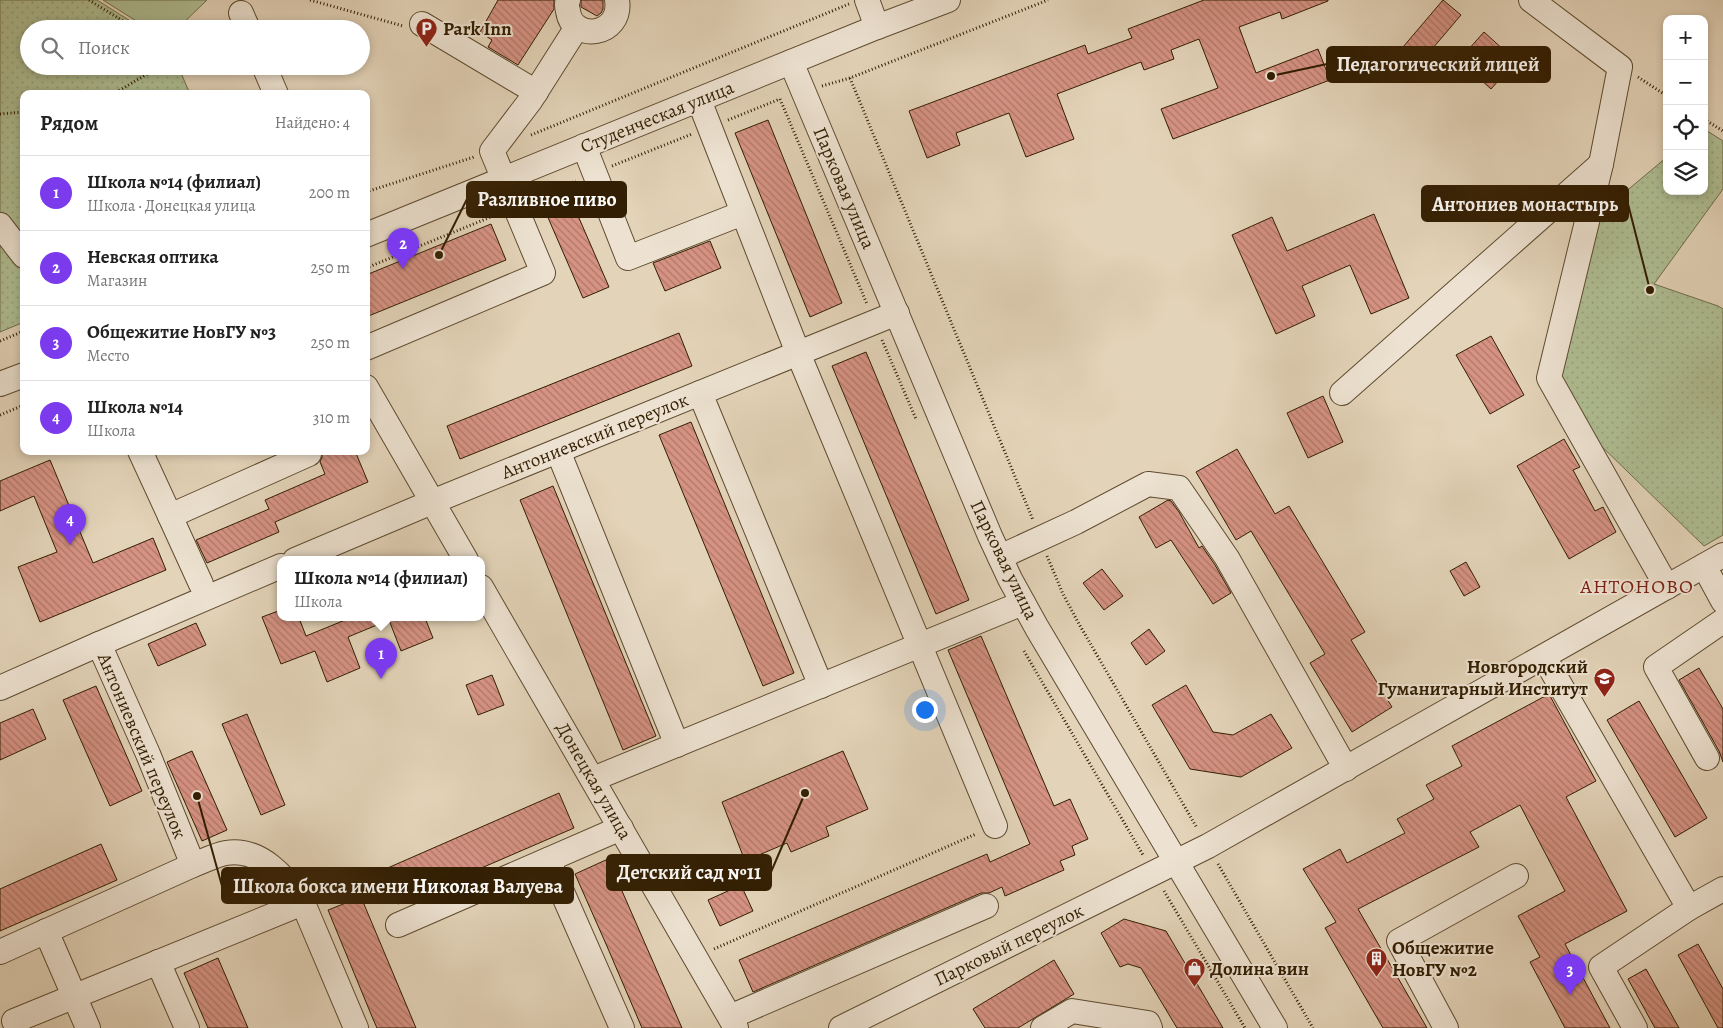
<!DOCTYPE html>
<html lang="ru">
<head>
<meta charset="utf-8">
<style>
  body { margin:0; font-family:Alegreya,serif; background:#f2f2f2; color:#222 }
  .controls { position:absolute; right:15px; top:15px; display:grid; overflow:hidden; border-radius:10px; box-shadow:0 2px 8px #0003 }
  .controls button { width:45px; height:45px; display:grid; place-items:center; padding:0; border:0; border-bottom:1px solid #e0e0e0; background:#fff; color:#222; font:25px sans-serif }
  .you { position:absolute; left:924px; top:709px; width:18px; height:18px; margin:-12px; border:4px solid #fff; border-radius:50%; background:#1a73e8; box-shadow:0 0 0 8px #1a73e833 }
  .badge { display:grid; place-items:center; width:32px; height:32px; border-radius:50%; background:#7c3aed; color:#fff; font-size:16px; font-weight:700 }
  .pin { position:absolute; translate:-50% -41px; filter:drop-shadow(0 1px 2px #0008) }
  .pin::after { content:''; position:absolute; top:26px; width:18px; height:15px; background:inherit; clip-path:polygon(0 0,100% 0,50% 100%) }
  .popup { position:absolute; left:277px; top:556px; width:208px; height:65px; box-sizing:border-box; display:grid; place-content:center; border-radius:10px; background:#fff; filter:drop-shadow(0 1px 4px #0005); font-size:16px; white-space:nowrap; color:#767676 }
  .popup b { font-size:19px; color:#222 }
  .popup::after { content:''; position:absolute; left:50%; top:100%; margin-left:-10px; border:10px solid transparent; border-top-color:#fff }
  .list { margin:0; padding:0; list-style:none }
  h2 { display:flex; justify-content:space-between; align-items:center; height:65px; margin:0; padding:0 20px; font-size:21px }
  h2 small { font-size:16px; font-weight:400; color:#767676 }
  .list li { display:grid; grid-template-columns:32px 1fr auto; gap:15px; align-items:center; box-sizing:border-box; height:75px; padding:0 20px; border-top:1px solid #e0e0e0 }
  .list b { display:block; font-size:19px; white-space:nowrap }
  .list p { margin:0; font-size:16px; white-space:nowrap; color:#767676 }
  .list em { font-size:16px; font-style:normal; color:#767676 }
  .icon { flex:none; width:28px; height:28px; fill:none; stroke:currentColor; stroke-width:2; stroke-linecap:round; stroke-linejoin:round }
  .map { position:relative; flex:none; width:1723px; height:1028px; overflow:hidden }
  .search { position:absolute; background:#fff; box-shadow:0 2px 8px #0003; left:20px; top:20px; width:350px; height:55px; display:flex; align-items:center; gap:12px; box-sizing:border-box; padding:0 18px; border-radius:28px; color:#767676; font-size:19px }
  .panel { position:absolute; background:#fff; box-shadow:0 2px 8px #0003; left:20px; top:90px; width:350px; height:365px; border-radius:10px }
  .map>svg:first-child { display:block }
</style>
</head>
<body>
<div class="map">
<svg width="1723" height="1028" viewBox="0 0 1723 1028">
  <defs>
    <pattern id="park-dots" width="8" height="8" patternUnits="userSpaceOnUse" patternTransform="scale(1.25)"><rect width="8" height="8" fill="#afbe93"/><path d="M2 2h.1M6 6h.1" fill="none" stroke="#97a37d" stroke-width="1.8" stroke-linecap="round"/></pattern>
    <pattern id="building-back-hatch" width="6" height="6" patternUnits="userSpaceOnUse" patternTransform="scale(1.25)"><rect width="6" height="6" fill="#d69283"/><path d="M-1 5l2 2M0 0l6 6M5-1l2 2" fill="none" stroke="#ae7769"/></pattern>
  </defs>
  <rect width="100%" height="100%" fill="#e3d3b8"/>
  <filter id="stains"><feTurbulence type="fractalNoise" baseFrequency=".004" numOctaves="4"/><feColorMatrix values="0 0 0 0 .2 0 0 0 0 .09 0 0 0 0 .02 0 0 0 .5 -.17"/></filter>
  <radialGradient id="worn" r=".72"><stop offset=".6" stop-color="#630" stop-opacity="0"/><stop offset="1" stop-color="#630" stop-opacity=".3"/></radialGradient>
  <path fill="#afbe93" stroke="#706e4a" d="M103,0H207L177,29H149Z"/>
  <g fill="url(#park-dots)" stroke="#706e4a">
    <path d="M0,0H97L143,29H29V66H178L190,94H24V322L0,332Z"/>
    <path d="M1704,129L1723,141V189L1654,284L1718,306L1723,309V535L1704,546L1591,436L1557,379L1599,214L1667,157V191H1704Z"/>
  </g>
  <g fill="url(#building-back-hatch)" stroke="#321e02">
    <path d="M498,0H554V9L518,65L488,47L492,40L480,32Z"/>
    <path d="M581,0H603V9L601,13L597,16L581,7Z"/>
    <path d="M1204,0H1328V1L1282,19L1280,12L1239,27L1256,73L1318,49L1330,80L1173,139L1161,109L1218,88L1199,39L1171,50L1174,59L1144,70L1141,62L1057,94L1074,139L1026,157L1009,113L956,133L960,145L927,158L909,111L1085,45L1088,54L1132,38L1128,29Z"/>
    <path d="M1443,0L1461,15L1421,62L1403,47Z"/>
    <path d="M1484,32L1516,61L1491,89L1459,60Z"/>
    <path d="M768,120L842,303L810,317L735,133Z"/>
    <path d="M572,202L609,287L583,298L546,213Z"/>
    <path d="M1374,214L1409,298L1371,314L1350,265L1302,286L1315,316L1276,334L1232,235L1272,217L1287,251Z"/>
    <path d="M491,224L506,260L366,317V275Z"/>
    <path d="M710,241L721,268L665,291L653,263Z"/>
    <path d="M679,333L692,366L460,459L447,426Z"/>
    <path d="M1491,336L1524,395L1490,414L1456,355Z"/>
    <path d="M866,352L969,600L936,614L832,366Z"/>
    <path d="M1323,396L1343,442L1308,458L1287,413Z"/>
    <path d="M691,422L794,673L763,686L659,435Z"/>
    <path d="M1564,439L1580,467L1573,470L1595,511L1603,507L1616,532L1569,559L1517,466Z"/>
    <path d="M1237,449L1275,514L1289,506L1365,632L1351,640L1392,707L1352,732L1310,663L1325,654L1251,531L1236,540L1196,472Z"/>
    <path d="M322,451H355L368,482L275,522L279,532L207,563L196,540L269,509L265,500L325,474L320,462L322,457Z"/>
    <path d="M50,460L93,563L153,538L166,570L40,622L18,567L57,552L34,496L0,511V481Z"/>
    <path d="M553,486L656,736L623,750L520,500Z"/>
    <path d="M1168,500L1171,501L1179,512L1199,548L1202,546L1215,565L1231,593L1213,604L1171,540L1156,548L1139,517Z"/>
    <path d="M1466,562L1480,587L1464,596L1450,571Z"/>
    <path d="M1102,569L1123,596L1104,610L1083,583Z"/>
    <path d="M281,610V618H299L306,636L350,618H425L433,638L401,651L389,620L348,637L360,668L327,682L315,651L281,664L262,617Z"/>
    <path d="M196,623L206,645L158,666L148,644Z"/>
    <path d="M1149,629L1165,651L1146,665L1131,643Z"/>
    <path d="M981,636L1054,806L1070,799L1088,839L1072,846L1075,855L1060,861L1064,870L1005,896L1002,887L989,893H981L753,992L739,960L987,854L990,862L1030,844L948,650Z"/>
    <path d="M1699,668L1723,709V762L1719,751L1679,680Z"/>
    <path d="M492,675L504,705L478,715L466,685Z"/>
    <path d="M1186,685L1213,732L1233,735L1271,714L1292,748L1241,777L1190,769L1152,705Z"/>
    <path d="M96,686L142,791L110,806L63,700Z"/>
    <path d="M1549,694L1596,781L1566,797L1627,911L1565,944L1610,1028H1565L1530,962L1540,957L1518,916L1565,891L1520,805L1470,832L1479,847L1358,909L1427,1028H1383L1325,928L1336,922L1303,869L1340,849L1347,863L1405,833L1397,819L1434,799L1426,785L1462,766L1452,746Z"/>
    <path d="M1639,701L1707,818L1675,837L1607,720Z"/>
    <path d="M33,709L46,739L0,760V723Z"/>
    <path d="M247,714L285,805L261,815L222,724Z"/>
    <path d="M192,751L227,830L202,841L167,762Z"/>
    <path d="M843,751L868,809L826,827L829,836L791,852L787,843L745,861L722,802Z"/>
    <path d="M559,793L574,828L398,904L383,870Z"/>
    <path d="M101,844L117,880L0,931V889Z"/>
    <path d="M608,859L682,1028H642L606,944L575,874Z"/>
    <path d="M741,885L753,911L720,926L708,900Z"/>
    <path d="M361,897L416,1028H377L373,1019L328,910Z"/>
    <path d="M1124,919L1166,931L1223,1028H1177L1141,968L1128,964L1120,967L1101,933Z"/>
    <path d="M1698,944L1723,989V1028H1718L1678,955Z"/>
    <path d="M218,958L248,1028H208L184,973Z"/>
    <path d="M1054,960L1074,994L1018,1028H985L973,1009Z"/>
    <path d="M1646,969L1679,1028H1655L1628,979Z"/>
  </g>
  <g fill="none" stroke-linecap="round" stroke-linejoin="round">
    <defs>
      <g id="minor">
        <path d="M568,0C566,4 567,7 568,11C572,43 623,36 617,0"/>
        <path d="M867,0L877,27"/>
        <path d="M1531,0L1620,67L1601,164L1549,378L1667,587"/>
        <path d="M241,13L248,29"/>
        <path d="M422,24L536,92"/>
        <path d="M791,62L990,536L1010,579L1037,628L1275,1028"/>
        <path d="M264,66L276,94"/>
        <path d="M699,100L798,353L995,826"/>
        <path d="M584,146L628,258L743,213"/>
        <path d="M0,225L24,256"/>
        <path d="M366,235L877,27L948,0"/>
        <path d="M366,348L543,273L492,151L530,101L577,27"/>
        <path d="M0,384L24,375"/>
        <path d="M366,387L466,560"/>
        <path d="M700,393L821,686"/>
        <path d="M1342,393L1601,164"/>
        <path d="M140,451L170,516"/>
        <path d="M558,451L677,745"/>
        <path d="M1000,557L1076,522L1148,484L1179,488L1227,558L1346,769"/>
        <path d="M295,560L432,502L897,313"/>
        <path d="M1704,566L1723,601"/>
        <path d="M201,584L170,516L309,454L308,451"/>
        <path d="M481,587L736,1028"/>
        <path d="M1544,657L1689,908L1601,967L1635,1028"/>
        <path d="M0,688L99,644"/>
        <path d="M1707,758L1656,667L1723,621"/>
        <path d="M593,779L1023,603"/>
        <path d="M548,860L622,1028"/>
        <path d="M193,865L148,754L99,644L281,566"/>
        <path d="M1689,908L1723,889"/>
        <path d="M398,925L621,828"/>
        <path d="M46,931L88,1028"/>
        <path d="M0,952L193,865C204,861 215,855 226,853C260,847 286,878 303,903L356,1028"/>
        <path d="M158,962L187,1028"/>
        <path d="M730,1017L986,906"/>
        <path d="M14,1021L303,903"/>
        <path d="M841,1028L1208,846L1723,555"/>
        <path d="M1043,1028L1072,1011L1148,1023L1150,1028"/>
        <path d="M1446,1028L1399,941L1516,876"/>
      </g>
    </defs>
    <use href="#minor" stroke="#5e4b30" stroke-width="26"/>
    <g stroke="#321e02" stroke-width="3" stroke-dasharray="1 2.5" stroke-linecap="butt">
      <path d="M89,0L136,29"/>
      <path d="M310,0L403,26"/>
      <path d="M219,29L225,24"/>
      <path d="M1638,77L1667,96"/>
      <path d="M850,78L1033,520"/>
      <path d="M822,86L850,78L1048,0"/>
      <path d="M113,94L161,66"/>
      <path d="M780,99L867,304"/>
      <path d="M0,114L24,112"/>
      <path d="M1704,119L1723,131"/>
      <path d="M728,120L780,99"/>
      <path d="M531,135L849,4"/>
      <path d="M612,166L692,134"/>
      <path d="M366,192L474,157"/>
      <path d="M534,199L576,181"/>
      <path d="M366,268L498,214"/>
      <path d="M882,340L916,419"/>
      <path d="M0,341L24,331"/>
      <path d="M0,415L24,405"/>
      <path d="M1047,556L1063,594L1079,624L1197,828"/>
      <path d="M1024,651L1143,855"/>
      <path d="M1218,864L1313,1028"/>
      <path d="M1164,891L1245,1028"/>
      <path d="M714,949L976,834"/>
    </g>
    <use href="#minor" stroke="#ede2d1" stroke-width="24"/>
  </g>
  <defs>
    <symbol id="parking-pin" viewBox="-11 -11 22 30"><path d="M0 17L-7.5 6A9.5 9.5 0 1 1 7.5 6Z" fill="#8f2418" stroke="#ede2d1"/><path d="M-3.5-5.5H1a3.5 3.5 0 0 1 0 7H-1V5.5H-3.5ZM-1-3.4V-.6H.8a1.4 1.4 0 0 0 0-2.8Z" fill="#fff"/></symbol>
    <symbol id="university-pin" viewBox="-11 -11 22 30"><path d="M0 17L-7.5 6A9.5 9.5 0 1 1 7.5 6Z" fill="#8f2418" stroke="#ede2d1"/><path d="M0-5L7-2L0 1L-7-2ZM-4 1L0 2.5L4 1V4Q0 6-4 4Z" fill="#fff"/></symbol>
    <symbol id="building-pin" viewBox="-11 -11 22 30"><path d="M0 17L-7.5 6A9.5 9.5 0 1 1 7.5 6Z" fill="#8f2418" stroke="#ede2d1"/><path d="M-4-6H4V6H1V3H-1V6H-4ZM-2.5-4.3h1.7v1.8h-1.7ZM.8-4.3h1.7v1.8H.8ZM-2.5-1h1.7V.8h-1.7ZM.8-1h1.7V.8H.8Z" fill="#fff"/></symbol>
    <symbol id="shop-pin" viewBox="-11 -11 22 30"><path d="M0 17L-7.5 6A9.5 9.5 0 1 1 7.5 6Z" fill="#8f2418" stroke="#ede2d1"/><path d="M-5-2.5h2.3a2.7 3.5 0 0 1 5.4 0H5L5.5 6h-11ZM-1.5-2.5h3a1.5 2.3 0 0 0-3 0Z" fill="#fff"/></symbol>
  </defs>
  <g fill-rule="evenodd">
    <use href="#parking-pin" x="414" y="16" width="25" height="34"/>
    <use href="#university-pin" x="1592" y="666" width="25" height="34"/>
    <use href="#building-pin" x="1364" y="946" width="25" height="34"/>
    <use href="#shop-pin" x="1182" y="956" width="25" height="34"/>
  </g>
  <g text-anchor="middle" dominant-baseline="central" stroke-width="4" stroke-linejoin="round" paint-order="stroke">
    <g font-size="19" font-weight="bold" fill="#321e02" stroke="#ede2d1" text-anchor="start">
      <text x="443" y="29">Park Inn</text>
      <text x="1588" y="667" text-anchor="end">Новгородский<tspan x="1588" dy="22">Гуманитарный Институт</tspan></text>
      <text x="1392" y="948">Общежитие<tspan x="1392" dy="22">НовГУ №2</tspan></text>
      <text x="1210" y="969">Долина вин</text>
    </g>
    <g font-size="19" fill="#321e02" stroke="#ede2d1">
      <text transform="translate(657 117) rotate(-22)">Студенческая улица</text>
      <text transform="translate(844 188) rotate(67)">Парковая улица</text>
      <text transform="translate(595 436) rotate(-22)">Антониевский переулок</text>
      <text transform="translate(1004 560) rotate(64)">Парковая улица</text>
      <text transform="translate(142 746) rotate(67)">Антониевский переулок</text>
      <text transform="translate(594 781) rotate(60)">Донецкая улица</text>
      <text transform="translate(1009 945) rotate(-26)">Парковый переулок</text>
    </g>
    <g font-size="20" letter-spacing="1" fill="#7a1f14" stroke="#ede2d1">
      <text x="1637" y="586">АНТОНОВО</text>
    </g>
  </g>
  <path fill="none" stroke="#321e02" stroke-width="2" d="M1271 76L1327 64M439 255L467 199M1650 290L1628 204M805 793L771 872M197 796L222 886"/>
  <g fill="#321e02" stroke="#ede2d1" stroke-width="2">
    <circle cx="1271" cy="76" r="5"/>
    <circle cx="439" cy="255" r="5"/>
    <circle cx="1650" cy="290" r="5"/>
    <circle cx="805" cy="793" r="5"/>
    <circle cx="197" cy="796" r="5"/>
  </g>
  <g fill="#321e02" stroke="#321e02" stroke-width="2">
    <rect x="1327" y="47" width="223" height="35" rx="5"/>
    <rect x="467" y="182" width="159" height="35" rx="5"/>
    <rect x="1422" y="186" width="206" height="35" rx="5"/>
    <rect x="607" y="855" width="164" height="35" rx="5"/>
    <rect x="222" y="868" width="351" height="35" rx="5"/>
  </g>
  <g font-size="20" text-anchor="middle" font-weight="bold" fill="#fff">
    <text x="1438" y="71">Педагогический лицей</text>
    <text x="547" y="206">Разливное пиво</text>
    <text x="1525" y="211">Антониев монастырь</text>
    <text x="689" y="879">Детский сад №11</text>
    <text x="398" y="893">Школа бокса имени Николая Валуева</text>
  </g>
  <rect width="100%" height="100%" filter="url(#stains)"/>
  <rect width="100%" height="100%" fill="url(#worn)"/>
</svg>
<div class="controls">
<button>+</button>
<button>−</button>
<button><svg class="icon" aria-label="locate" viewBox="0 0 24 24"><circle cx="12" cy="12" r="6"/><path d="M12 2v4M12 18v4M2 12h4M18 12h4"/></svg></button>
<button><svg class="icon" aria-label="layers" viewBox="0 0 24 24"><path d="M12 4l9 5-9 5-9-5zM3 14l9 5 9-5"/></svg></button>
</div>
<div class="you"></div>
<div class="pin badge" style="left:381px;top:679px">1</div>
<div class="popup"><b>Школа №14 (филиал)</b>Школа</div>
<div class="pin badge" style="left:403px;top:269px">2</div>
<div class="pin badge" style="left:1570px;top:995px">3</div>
<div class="pin badge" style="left:70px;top:545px">4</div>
<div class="search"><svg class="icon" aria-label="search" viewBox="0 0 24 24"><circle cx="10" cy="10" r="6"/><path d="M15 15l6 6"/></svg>Поиск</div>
<section class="panel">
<h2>Рядом<small>Найдено: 4</small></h2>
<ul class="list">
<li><span class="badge">1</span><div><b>Школа №14 (филиал)</b><p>Школа · Донецкая улица</p></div><em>200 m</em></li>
<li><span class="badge">2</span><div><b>Невская оптика</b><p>Магазин</p></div><em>250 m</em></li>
<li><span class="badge">3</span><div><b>Общежитие НовГУ №3</b><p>Место</p></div><em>250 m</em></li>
<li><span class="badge">4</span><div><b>Школа №14</b><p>Школа</p></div><em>310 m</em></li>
</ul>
</section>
</div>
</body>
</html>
